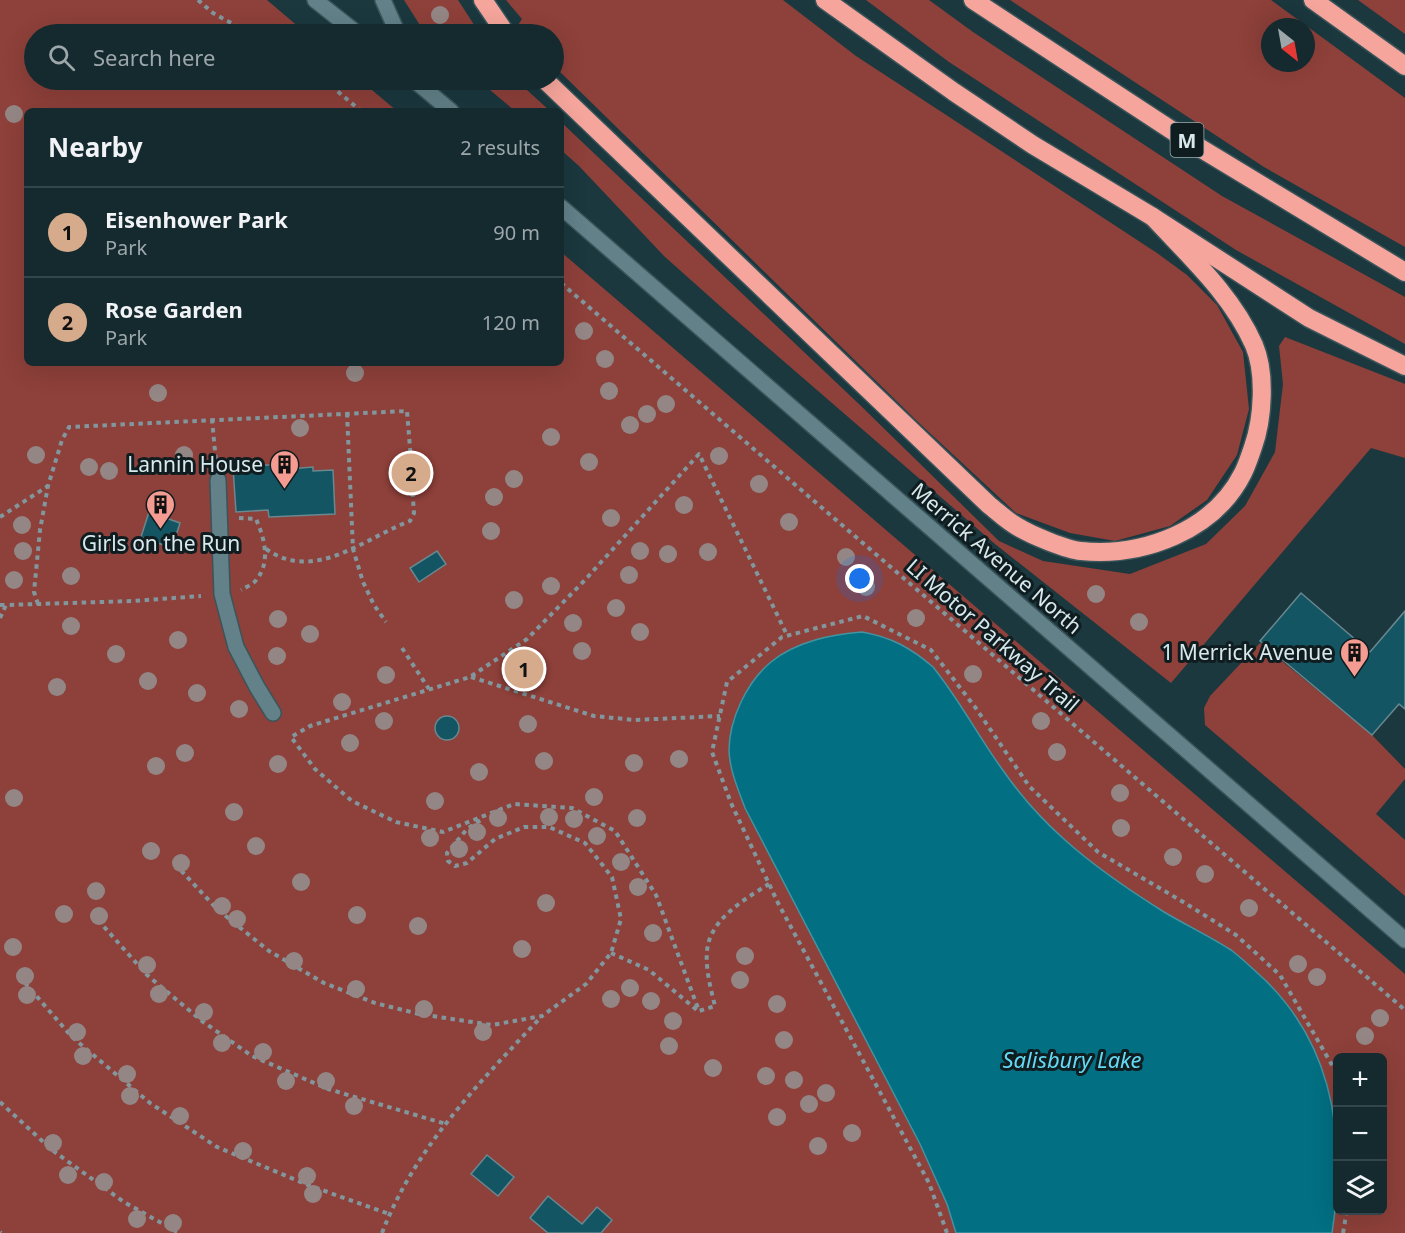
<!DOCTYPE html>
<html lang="en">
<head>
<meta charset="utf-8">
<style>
  body { margin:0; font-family:"Noto Sans",sans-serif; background:#21363b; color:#f1f3f6 }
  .controls { position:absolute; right:18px; bottom:18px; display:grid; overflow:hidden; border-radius:9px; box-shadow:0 6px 24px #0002 }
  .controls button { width:54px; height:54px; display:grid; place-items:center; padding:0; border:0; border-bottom:2px solid #33464b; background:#142a2f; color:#f1f3f6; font:30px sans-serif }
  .compass { position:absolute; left:1261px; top:18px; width:54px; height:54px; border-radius:50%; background:#142a2f; box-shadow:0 6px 24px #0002; rotate:149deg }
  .you { position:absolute; left:860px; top:579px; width:21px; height:21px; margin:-15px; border:4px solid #fff; border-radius:50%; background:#1a73e8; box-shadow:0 0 0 9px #1a73e833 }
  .badge { display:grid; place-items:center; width:39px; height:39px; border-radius:50%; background:#d6ab8b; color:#111; font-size:20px; font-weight:700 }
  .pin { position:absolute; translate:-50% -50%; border:3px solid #fff; box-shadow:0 2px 6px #0006 }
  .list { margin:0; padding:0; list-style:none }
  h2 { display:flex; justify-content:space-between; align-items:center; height:78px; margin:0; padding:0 24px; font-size:26px }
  h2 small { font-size:20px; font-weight:400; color:#9da7aa }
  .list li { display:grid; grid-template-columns:39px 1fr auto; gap:18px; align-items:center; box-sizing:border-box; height:90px; padding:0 24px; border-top:2px solid #33464b }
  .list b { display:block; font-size:22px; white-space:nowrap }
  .list p { margin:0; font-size:20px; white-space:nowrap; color:#9da7aa }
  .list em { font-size:20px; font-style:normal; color:#9da7aa }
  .icon { flex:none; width:33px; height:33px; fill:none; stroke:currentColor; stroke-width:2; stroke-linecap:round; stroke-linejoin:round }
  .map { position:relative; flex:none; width:1405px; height:1233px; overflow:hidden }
  .search { position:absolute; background:#142a2f; box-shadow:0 6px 24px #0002; left:24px; top:24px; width:540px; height:66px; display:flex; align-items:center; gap:15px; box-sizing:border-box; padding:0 21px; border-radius:33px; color:#9da7aa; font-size:22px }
  .panel { position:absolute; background:#142a2f; box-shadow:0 6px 24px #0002; left:24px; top:108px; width:540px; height:258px; border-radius:9px }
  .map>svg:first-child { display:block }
</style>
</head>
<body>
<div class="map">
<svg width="1405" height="1233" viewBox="0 0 1405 1233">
  <rect width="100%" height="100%" fill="#1b383f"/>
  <g fill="#8e403a" fill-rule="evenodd">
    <path d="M0,0H267L307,34H34V80H360L397,111H27V363H561V252L1405,974V1233H0ZM1338,1058H1382V1210H1338Z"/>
    <path d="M404,0H458L480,34H428L423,30Z"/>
    <path d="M506,0H783L856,56L1157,253L1187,275L1217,305L1243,352L1249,409L1237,455L1207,500L1170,526L1115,541L1070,533L1016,513L918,422L554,66V34H524L518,25L522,19Z"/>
    <path d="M866,0H929L973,32L1222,196L1405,297V344L1236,250L949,62Z"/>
    <path d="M1010,0H1271L1405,98V247L1264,167ZM1270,27H1306V63H1270Z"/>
    <path d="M1358,0H1405V34Z"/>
    <path d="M478,80H516L550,111H515Z"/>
    <path d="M561,122L860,405L999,541L1043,561L1130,574L1206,544L1245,506L1275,452L1283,384L1279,346L1285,337L1405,384V458L1371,448L1171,683L995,544L729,314L664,256L579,166L561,150Z"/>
    <path d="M1260,643L1372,735L1405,769V779L1376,814L1405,840V896L1205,725L1204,708L1210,696Z"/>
  </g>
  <path fill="#90403a" d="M770,914L783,937L806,988L820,1027L818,1047L827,1076L847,1095L864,1094L883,1112L870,1142L831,1170L809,1158L768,1131L740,1103L733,1076L737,1055L732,999L722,978L719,959L721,949L739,923Z"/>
  <path fill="#026f82" stroke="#4294a2" stroke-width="1.5" d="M862,632C891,637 911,648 933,667C959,699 978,736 1002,769C1020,795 1041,819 1065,840C1096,868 1129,890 1164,912C1186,925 1209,936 1231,950C1243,959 1254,970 1265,980C1335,1048 1346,1141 1332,1233H956L947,1204L920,1144L745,808C738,789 730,771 729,751C729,719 747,682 771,662C795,642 832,634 862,632Z"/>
  <g fill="#145563" stroke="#698890" stroke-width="1.5">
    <path d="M288,464L289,469L313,467V471L333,470L335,514L269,517L268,510L236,512L233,467Z"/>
    <path d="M149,512L180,523L172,548L141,537Z"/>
    <path d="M437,551L446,564L419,582L410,568Z"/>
    <path d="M1301,593L1370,652L1405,611V709L1399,704L1372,735L1260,641Z"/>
    <circle cx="447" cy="728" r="12"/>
    <path d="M487,1155L514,1177L498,1196L471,1174Z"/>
    <path d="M548,1196L582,1224L597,1207L612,1220L601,1233H548L530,1218Z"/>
  </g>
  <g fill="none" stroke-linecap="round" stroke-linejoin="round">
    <defs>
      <path id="service" d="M218,480L222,594L236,647L257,687L273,713"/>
      <g id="secondary">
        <path d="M315,0L358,34"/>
        <path d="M383,0L398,34"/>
        <path d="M414,80L451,111"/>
        <path d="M561,207L1405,940"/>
      </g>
      <g id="motorway">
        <path d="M483,0L506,34"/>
        <path d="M825,0L954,92L1033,145L1153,217L1309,318L1405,366"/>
        <path d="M973,0L1182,137L1405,272"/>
        <path d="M1313,0L1405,66"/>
        <path d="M545,80L989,505C998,512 1007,521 1018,527C1031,535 1067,550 1081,551C1143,557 1214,531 1243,473C1247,465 1250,456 1253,447C1263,419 1266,373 1254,345C1232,295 1190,257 1153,217"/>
      </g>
    </defs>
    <use href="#service" stroke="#3a545a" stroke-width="18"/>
    <use href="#secondary" stroke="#3a545a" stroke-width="18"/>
    <use href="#motorway" stroke="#3a545a" stroke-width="21"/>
    <g stroke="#81979d" stroke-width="4" stroke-dasharray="4.5 4.5" stroke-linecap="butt">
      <path d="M198,0L213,13L251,34"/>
      <path d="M324,80L361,111"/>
      <path d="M561,283L1405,1010"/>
      <path d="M347,413L353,549L363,582L374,605L386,622"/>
      <path d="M212,419L216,462"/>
      <path d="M419,460L421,486L403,487L402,461Z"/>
      <path d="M0,517L48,486"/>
      <path d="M239,518L256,519C264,537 271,561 257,579C254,584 246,587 241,590"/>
      <path d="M266,549C314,583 363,539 410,521L414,513L412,486"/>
      <path d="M38,604L34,592L40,530L48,486L62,440L69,427L407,411L411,460"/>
      <path d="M0,605H6"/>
      <path d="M0,618L6,605L133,601L201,596"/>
      <path d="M402,648L429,689"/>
      <path d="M471,677L594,716L635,720L720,716"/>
      <path d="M175,864L217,909L269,951L324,983L375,1003L419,1014L492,1025L542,1016L586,984L611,953L621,919L612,877L585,843L549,827H524L495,839L467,863L455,866L448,861L447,853L467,829L481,820"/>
      <path d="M769,884C748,897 717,915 709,941C703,960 710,986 715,1006L699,1011L656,895L615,831L572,808L514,804L443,832L396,822L352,801L315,769L291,737L310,726L470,677L527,639L584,581L699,454L787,635"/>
      <path d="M98,920L147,975L202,1021L252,1056L328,1089L446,1124"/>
      <path d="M611,953L649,970L698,1011"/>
      <path d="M19,976L72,1037L150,1103L217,1147L308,1185L389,1214"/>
      <path d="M0,1102L52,1150L124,1202L179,1233"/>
      <path d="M0,1232L1,1233"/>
      <path d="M382,1233C415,1147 480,1082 542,1016"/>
      <path d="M947,1233L929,1183L778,903L731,803L712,752L727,682L782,637L863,616L931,650L975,707L1029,786L1098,852L1185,903L1236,935L1280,975L1336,1072L1338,1079"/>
      <path d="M1343,1233L1347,1210"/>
    </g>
    <use href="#service" stroke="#628189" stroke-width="15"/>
    <use href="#secondary" stroke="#628189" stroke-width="15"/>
    <use href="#motorway" stroke="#f5a59b" stroke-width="18"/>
  </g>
  <g fill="#938685">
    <circle cx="440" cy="15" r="9"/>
    <circle cx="14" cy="114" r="9"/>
    <circle cx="584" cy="331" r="9"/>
    <circle cx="605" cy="359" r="9"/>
    <circle cx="355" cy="373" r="9"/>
    <circle cx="609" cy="391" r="9"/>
    <circle cx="158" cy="393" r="9"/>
    <circle cx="666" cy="404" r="9"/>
    <circle cx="647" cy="414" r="9"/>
    <circle cx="630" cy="425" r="9"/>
    <circle cx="300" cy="428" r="9"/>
    <circle cx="551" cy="437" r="9"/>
    <circle cx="36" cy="455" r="9"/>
    <circle cx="184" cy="455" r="9"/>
    <circle cx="719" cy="456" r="9"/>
    <circle cx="589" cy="462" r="9"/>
    <circle cx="89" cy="467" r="9"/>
    <circle cx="109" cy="471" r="9"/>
    <circle cx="514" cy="479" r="9"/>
    <circle cx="759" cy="484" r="9"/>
    <circle cx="494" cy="497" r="9"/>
    <circle cx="684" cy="505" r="9"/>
    <circle cx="611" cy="518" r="9"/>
    <circle cx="789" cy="522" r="9"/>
    <circle cx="22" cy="525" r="9"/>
    <circle cx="491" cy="531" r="9"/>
    <circle cx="23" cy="551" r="9"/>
    <circle cx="640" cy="551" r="9"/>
    <circle cx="708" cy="552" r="9"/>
    <circle cx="668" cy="554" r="9"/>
    <circle cx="846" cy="557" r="9"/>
    <circle cx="629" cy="575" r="9"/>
    <circle cx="71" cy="576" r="9"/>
    <circle cx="14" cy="580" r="9"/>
    <circle cx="551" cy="586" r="9"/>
    <circle cx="866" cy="587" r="9"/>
    <circle cx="1096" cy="594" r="9"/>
    <circle cx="514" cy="600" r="9"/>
    <circle cx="616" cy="608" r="9"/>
    <circle cx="916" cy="618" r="9"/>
    <circle cx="278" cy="619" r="9"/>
    <circle cx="1139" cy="622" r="9"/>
    <circle cx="573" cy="623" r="9"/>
    <circle cx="71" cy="626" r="9"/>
    <circle cx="640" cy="632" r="9"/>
    <circle cx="310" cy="634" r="9"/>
    <circle cx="178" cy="640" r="9"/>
    <circle cx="582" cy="651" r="9"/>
    <circle cx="116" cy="654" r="9"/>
    <circle cx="277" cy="656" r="9"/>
    <circle cx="973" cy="674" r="9"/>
    <circle cx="386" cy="675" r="9"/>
    <circle cx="148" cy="681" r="9"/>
    <circle cx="57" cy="687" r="9"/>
    <circle cx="197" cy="693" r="9"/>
    <circle cx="342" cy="702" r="9"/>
    <circle cx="239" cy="709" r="9"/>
    <circle cx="384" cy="721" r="9"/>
    <circle cx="1041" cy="721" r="9"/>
    <circle cx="528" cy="724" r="9"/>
    <circle cx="350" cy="743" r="9"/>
    <circle cx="1057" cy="752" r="9"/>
    <circle cx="185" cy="753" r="9"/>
    <circle cx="679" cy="759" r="9"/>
    <circle cx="544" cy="761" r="9"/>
    <circle cx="634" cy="763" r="9"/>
    <circle cx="278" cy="764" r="9"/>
    <circle cx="156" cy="766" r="9"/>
    <circle cx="479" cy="772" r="9"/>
    <circle cx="1120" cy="793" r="9"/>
    <circle cx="594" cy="797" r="9"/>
    <circle cx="14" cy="798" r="9"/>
    <circle cx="435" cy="801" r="9"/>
    <circle cx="234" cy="812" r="9"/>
    <circle cx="549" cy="817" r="9"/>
    <circle cx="498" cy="818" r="9"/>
    <circle cx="637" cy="818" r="9"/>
    <circle cx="574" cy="819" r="9"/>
    <circle cx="1121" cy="828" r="9"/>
    <circle cx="477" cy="832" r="9"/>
    <circle cx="597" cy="836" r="9"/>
    <circle cx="430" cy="838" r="9"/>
    <circle cx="256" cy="846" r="9"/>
    <circle cx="459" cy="849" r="9"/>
    <circle cx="151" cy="851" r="9"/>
    <circle cx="1173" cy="857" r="9"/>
    <circle cx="621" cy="862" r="9"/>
    <circle cx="181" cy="863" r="9"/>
    <circle cx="1205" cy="874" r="9"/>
    <circle cx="301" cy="882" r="9"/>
    <circle cx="638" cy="887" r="9"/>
    <circle cx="96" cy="891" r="9"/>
    <circle cx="546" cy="903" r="9"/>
    <circle cx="222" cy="906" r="9"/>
    <circle cx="1249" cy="908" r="9"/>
    <circle cx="64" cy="914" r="9"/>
    <circle cx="357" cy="915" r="9"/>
    <circle cx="99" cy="916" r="9"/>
    <circle cx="237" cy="919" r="9"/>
    <circle cx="418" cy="926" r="9"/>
    <circle cx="653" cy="933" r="9"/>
    <circle cx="13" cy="947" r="9"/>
    <circle cx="522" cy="949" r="9"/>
    <circle cx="745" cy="956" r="9"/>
    <circle cx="294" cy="961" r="9"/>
    <circle cx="1298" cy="964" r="9"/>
    <circle cx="147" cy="965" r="9"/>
    <circle cx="25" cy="976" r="9"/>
    <circle cx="1317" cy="977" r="9"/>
    <circle cx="740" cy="980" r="9"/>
    <circle cx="630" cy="988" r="9"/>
    <circle cx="356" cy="989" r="9"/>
    <circle cx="159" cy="994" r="9"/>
    <circle cx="27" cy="995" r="9"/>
    <circle cx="611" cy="999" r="9"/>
    <circle cx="651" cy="1001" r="9"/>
    <circle cx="777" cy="1004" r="9"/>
    <circle cx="424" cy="1009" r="9"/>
    <circle cx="204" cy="1012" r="9"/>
    <circle cx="1380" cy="1018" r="9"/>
    <circle cx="673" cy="1021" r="9"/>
    <circle cx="77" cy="1032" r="9"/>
    <circle cx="483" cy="1032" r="9"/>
    <circle cx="1365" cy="1036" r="9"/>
    <circle cx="784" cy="1040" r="9"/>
    <circle cx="222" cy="1043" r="9"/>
    <circle cx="669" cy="1046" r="9"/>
    <circle cx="263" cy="1052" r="9"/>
    <circle cx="83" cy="1056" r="9"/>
    <circle cx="713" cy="1068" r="9"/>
    <circle cx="127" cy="1074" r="9"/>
    <circle cx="766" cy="1076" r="9"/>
    <circle cx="794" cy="1080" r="9"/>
    <circle cx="286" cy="1081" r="9"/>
    <circle cx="326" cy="1081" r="9"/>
    <circle cx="826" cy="1093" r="9"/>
    <circle cx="130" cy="1096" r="9"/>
    <circle cx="809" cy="1104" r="9"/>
    <circle cx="354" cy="1106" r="9"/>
    <circle cx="180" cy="1116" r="9"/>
    <circle cx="777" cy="1117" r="9"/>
    <circle cx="852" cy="1133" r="9"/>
    <circle cx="53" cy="1143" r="9"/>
    <circle cx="818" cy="1146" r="9"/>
    <circle cx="243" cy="1151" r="9"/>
    <circle cx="68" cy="1175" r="9"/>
    <circle cx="307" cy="1176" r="9"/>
    <circle cx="104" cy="1182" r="9"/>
    <circle cx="313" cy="1194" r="9"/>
    <circle cx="137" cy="1219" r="9"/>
    <circle cx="173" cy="1223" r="9"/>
  </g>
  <defs>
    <symbol id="building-pin" viewBox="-11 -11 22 30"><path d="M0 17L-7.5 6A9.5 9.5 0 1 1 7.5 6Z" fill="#f59c92" stroke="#101d20"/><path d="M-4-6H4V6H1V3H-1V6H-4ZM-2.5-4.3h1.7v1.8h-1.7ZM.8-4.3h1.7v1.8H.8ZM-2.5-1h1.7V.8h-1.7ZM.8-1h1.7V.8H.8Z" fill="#111"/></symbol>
  </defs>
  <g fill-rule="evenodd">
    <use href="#building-pin" x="268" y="448" width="33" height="45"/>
    <use href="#building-pin" x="144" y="488" width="33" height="45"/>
    <use href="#building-pin" x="1338" y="636" width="33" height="45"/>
  </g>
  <g text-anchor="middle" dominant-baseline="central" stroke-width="6" stroke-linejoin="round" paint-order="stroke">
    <rect fill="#101d20" stroke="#9cacb0" stroke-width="1.5" x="1170.5" y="123" width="33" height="34" rx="4.5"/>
    <g font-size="20" font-weight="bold" fill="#d8e9ed">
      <text x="1187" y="140">M</text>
    </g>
    <g font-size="21" fill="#d8e9ed" stroke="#101d20" text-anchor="end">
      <text x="263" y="464">Lannin House</text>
      <text x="161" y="543" text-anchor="middle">Girls on the Run</text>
      <text x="1333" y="652">1 Merrick Avenue</text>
    </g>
    <g font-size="21" fill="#d8e9ed" stroke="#101d20">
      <text transform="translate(997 558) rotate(41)">Merrick Avenue North</text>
      <text transform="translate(993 635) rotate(41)">LI Motor Parkway Trail</text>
    </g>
    <g font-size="22" font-style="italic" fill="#63d9f4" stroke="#101d20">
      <text x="1072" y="1059">Salisbury Lake</text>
    </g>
  </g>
</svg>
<div class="controls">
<button>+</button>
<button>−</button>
<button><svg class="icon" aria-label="layers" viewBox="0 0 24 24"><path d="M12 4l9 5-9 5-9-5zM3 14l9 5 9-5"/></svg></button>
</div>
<svg class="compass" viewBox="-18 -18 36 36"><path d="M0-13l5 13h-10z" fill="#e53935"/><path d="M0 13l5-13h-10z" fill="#9da7aa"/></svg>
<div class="you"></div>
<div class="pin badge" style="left:524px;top:669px">1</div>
<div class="pin badge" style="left:411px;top:473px">2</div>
<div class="search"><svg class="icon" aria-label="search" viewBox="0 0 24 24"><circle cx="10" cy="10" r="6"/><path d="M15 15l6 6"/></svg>Search here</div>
<section class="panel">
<h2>Nearby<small>2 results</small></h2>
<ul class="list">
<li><span class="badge">1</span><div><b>Eisenhower Park</b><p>Park</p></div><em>90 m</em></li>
<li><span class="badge">2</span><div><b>Rose Garden</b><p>Park</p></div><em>120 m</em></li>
</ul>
</section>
</div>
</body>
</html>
